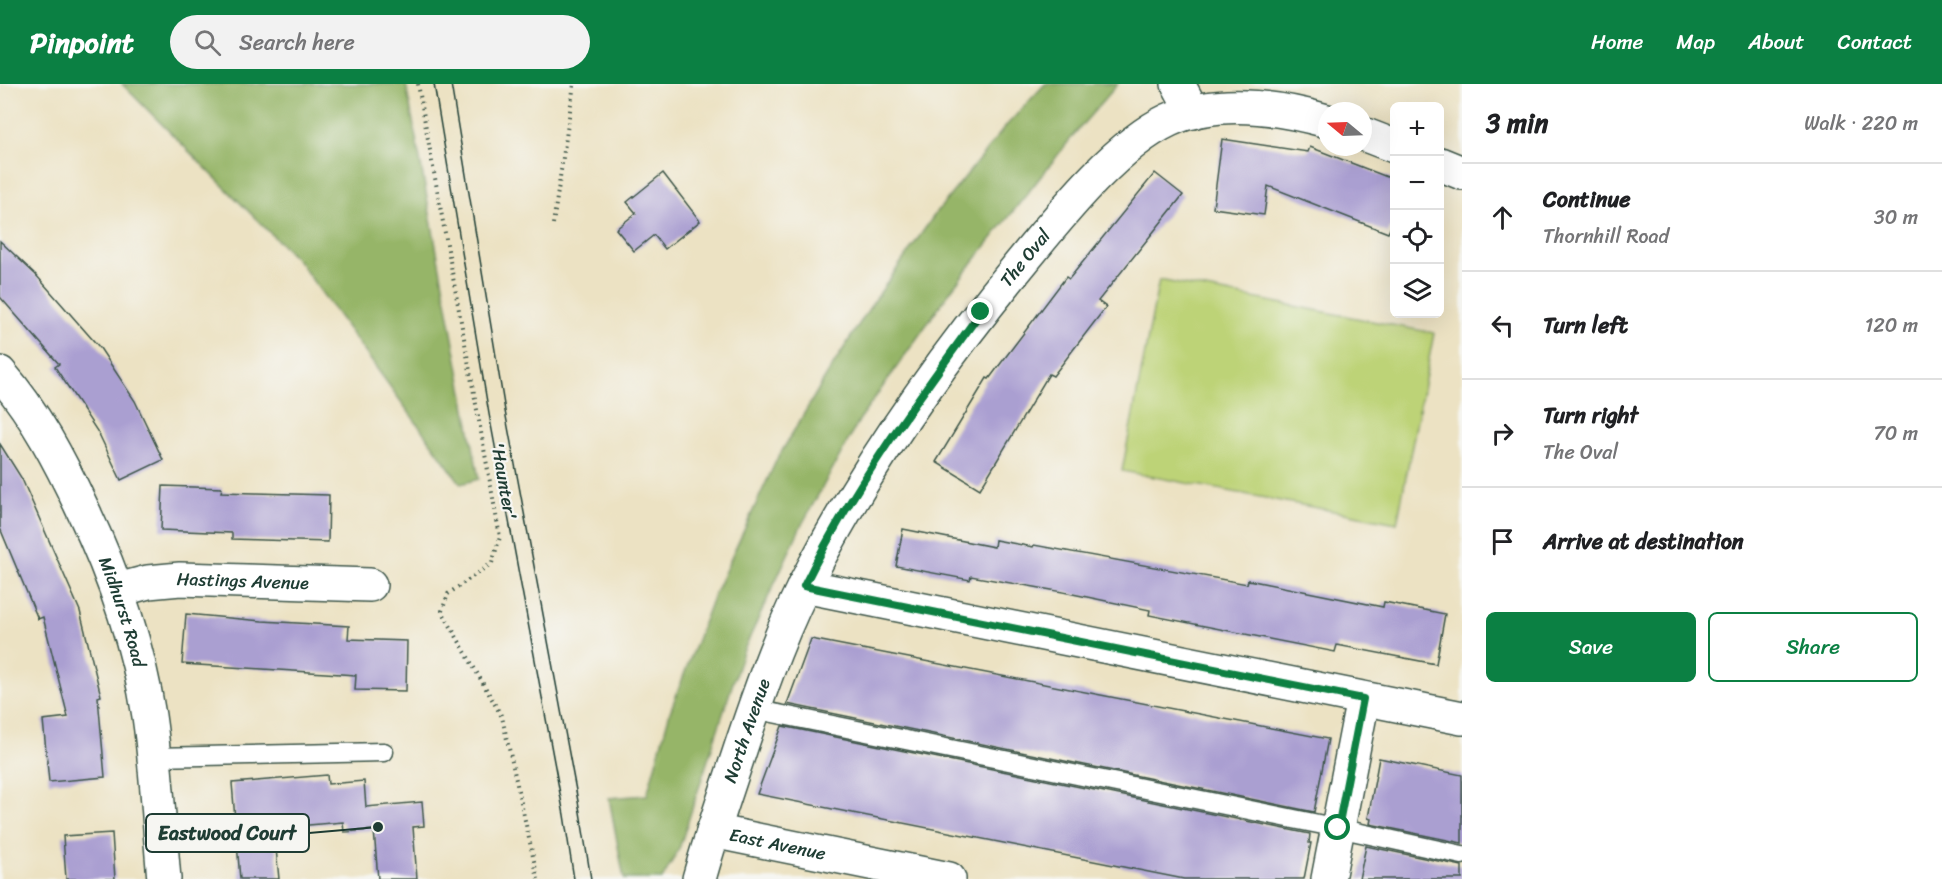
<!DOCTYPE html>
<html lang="en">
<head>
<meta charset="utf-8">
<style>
  body { margin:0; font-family:Sriracha,sans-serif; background:#f2f2f2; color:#202124 }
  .controls { position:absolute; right:18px; top:18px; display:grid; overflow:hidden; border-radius:9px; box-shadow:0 6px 24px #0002 }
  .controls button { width:54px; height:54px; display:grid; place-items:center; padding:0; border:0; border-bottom:2px solid #e0e0e0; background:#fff; color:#202124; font:30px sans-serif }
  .compass { position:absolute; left:1318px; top:18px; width:54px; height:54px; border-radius:50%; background:#fff; box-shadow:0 6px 24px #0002; rotate:289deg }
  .stop { position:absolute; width:18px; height:18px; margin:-14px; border:4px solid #0b8043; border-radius:50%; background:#fff }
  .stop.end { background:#0b8043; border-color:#fff; box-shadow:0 2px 6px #0008 }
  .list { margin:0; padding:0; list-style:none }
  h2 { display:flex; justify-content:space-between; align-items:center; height:78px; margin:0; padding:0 24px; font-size:26px }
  h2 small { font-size:20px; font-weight:400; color:#757577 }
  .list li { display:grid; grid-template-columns:39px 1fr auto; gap:18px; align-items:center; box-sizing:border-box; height:108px; padding:0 24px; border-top:2px solid #e0e0e0 }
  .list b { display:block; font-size:22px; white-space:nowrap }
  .list p { margin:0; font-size:20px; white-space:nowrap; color:#757577 }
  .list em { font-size:20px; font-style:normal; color:#757577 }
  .actions { display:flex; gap:12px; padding:18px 24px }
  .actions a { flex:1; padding:14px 0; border:2px solid #0b8043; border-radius:9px; text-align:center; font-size:21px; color:#0b8043 }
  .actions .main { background:#0b8043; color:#fff }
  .icon { flex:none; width:33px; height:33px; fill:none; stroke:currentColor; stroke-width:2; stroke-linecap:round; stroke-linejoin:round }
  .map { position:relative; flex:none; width:1462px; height:795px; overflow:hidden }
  header { display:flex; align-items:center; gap:36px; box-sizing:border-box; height:84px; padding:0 30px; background:#0b8043; color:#fff }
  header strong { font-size:28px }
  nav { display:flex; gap:33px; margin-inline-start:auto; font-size:21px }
  .search { width:420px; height:54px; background:#f2f2f2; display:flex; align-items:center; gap:15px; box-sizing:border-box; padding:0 21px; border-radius:33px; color:#757577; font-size:22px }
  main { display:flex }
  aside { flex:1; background:#fff }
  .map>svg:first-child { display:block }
</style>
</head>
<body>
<header>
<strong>Pinpoint</strong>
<div class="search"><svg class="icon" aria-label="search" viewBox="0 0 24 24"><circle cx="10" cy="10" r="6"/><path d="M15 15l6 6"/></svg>Search here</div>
<nav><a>Home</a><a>Map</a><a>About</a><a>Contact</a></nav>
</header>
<main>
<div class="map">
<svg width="1462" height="795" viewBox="0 0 1462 795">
  <rect width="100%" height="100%" fill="#f6f6f2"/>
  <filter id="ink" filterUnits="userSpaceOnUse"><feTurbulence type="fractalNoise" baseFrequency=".0167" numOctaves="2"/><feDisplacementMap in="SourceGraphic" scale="12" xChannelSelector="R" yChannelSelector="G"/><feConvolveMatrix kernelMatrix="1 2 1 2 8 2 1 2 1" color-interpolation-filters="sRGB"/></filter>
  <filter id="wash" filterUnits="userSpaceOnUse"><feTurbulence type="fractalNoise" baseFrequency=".008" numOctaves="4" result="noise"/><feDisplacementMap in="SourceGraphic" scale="24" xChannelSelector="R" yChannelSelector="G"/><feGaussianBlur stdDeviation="1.35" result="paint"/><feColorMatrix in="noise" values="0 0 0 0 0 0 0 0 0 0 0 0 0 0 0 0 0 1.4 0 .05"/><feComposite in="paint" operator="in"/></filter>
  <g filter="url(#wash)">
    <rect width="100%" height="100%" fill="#ece2c3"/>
    <path fill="#bdd377" stroke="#6e8856" stroke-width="1.5" d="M1159,196L1434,249L1397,439L1122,387Z"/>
    <g fill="#96b568" stroke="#5a794e" stroke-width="1.5">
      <path d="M122,0H406L479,395L461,400L300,179Z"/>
      <path d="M1045,0H1118L1076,48L951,206L860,335L800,444L743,568L679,765L662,795H624L609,714L647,711L670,628L713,513L776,377L825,294L868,226L933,133L1005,43Z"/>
    </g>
    <g id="blocks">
      <g fill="#aa9fd1">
        <path d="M1222,55L1308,68L1310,63L1395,96V134L1388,149L1268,102L1264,131L1213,124Z"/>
        <path d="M663,89L700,137L665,165L654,151L634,167L616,145L636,129L627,118Z"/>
        <path d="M1155,89L1183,111L1098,217L1106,223L1053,292L1049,290L980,405L936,378L987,294L989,295L1066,193L1069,195Z"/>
        <path d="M0,157L36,191L100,264L135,317L163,376L121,396L99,350L55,283L59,280L0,213Z"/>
        <path d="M0,360L22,395L80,527L101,612L98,613L105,693L49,698L43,636L68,633L43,533L38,535L0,444Z"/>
        <path d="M163,402L222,404L221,408L329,411L328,458L232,455V449L161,446Z"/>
        <path d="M903,445L994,463L995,456L1033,463L1034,461L1247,500L1248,496L1383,523L1384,518L1445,530L1436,580L1337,561L1335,568L1149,531L1150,526L1063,508L971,492L970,496L896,482Z"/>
        <path d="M186,530L262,537L349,542L348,555L407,557L406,607L355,606L356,591L182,580Z"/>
        <path d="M811,555L1328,655L1314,728L787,620Z"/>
        <path d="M782,642L1310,750L1309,759H1311L1304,795H1184L757,710Z"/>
        <path d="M1379,674L1462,691V759L1370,740L1371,735L1368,734Z"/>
        <path d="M327,691L328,700L364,697L366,723L422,718L424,742L413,743L417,795H378L374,746L344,748L343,738L274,744L279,795H240L232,699Z"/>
        <path d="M112,749L115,795H66L63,752Z"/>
        <path d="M1366,762L1462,782V795H1359Z"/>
      </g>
    </g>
  </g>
  <g filter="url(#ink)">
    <use href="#blocks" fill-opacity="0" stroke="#3e5649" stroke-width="1.5"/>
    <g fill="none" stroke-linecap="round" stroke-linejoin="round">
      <defs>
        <g id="service">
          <path d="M754,625L1338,744L1462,771"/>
          <path d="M154,673L384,668"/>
        </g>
        <g id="minor">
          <path d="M1178,0L1193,28"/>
          <path d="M1363,50L1394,62"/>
          <path d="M1440,80L1462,89"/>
          <path id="s1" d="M0,289C35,329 60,377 82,424C114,491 138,559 149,632C157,686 159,741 164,795"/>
          <path d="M804,502L1462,634"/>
          <path id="s2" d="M118,506L148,498L180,495L370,501"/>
          <path id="s3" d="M713,747L949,795"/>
          <path id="s4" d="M699,795C712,748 728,703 743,657C763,598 784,538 814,483C872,372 947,269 1026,173C1063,128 1116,61 1169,36C1217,14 1278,23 1327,37"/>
          <path d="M1328,795L1363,615"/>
        </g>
      </defs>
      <use href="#service" stroke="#3e5649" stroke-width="21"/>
      <use href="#minor" stroke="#3e5649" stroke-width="36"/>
      <g stroke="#3e5649" stroke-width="4" stroke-dasharray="1.5 4.5" stroke-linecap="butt">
        <path d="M418,0L500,453L492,479L448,510L442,527L502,633L538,795"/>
        <path d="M553,140L574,0"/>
      </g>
      <use href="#service" stroke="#fff" stroke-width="18"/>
      <use href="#minor" stroke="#fff" stroke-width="33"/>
      <g stroke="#1f3d34" stroke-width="1.5">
        <path d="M434,0L489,330L564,731L574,795"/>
        <path d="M451,0L505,327L580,728L591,795"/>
      </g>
    </g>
  </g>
  <g fill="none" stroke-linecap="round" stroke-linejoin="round" filter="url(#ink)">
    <path stroke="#0b8043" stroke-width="8" d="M981,228C917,316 852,404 804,502L1363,615L1338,744"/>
  </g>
  <g text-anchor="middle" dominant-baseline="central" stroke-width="4.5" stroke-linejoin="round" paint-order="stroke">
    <g font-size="18" fill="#1f3d34" stroke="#f6f6f2">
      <text stroke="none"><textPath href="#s4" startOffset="708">The Oval</textPath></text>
      <text transform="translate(504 397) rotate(80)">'Haunter'</text>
      <text stroke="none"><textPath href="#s2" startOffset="126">Hastings Avenue</textPath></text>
      <text stroke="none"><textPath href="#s1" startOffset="270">Midhurst Road</textPath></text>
      <text stroke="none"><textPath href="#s4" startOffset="156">North Avenue</textPath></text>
      <text stroke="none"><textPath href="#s3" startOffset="66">East Avenue</textPath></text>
    </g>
  </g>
  <path fill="none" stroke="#1f3d34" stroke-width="2" d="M378 743L309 749"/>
  <circle fill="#1f3d34" stroke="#f6f6f2" stroke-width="2" cx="378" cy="743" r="6"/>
  <rect fill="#f6f6f2" stroke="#1f3d34" stroke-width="2" x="146" y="730" width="163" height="38" rx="6"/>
  <g font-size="20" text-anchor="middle" font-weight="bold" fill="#1f3d34">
    <text x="227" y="756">Eastwood Court</text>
  </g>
</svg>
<div class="controls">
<button>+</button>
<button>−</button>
<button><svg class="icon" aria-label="locate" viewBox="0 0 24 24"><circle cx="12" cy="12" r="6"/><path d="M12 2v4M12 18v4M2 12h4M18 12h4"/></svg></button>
<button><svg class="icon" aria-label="layers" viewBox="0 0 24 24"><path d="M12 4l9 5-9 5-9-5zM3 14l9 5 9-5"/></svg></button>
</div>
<svg class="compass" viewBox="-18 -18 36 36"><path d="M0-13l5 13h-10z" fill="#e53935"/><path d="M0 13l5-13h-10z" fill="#757577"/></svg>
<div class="stop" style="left:1338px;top:744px"></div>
<div class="stop end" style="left:981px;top:228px"></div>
</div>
<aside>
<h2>3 min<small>Walk · 220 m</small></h2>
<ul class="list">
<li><svg class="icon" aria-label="ahead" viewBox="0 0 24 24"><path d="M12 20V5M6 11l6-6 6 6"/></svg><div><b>Continue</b><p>Thornhill Road</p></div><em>30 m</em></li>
<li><svg class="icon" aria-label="left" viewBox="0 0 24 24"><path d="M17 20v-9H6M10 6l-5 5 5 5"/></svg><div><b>Turn left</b></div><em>120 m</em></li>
<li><svg class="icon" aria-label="right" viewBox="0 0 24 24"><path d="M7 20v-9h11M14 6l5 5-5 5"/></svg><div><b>Turn right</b><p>The Oval</p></div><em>70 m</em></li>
<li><svg class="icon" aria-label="arrive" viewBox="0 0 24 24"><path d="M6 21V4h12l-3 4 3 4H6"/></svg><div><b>Arrive at destination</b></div></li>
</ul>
<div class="actions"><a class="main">Save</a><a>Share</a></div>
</aside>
</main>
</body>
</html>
